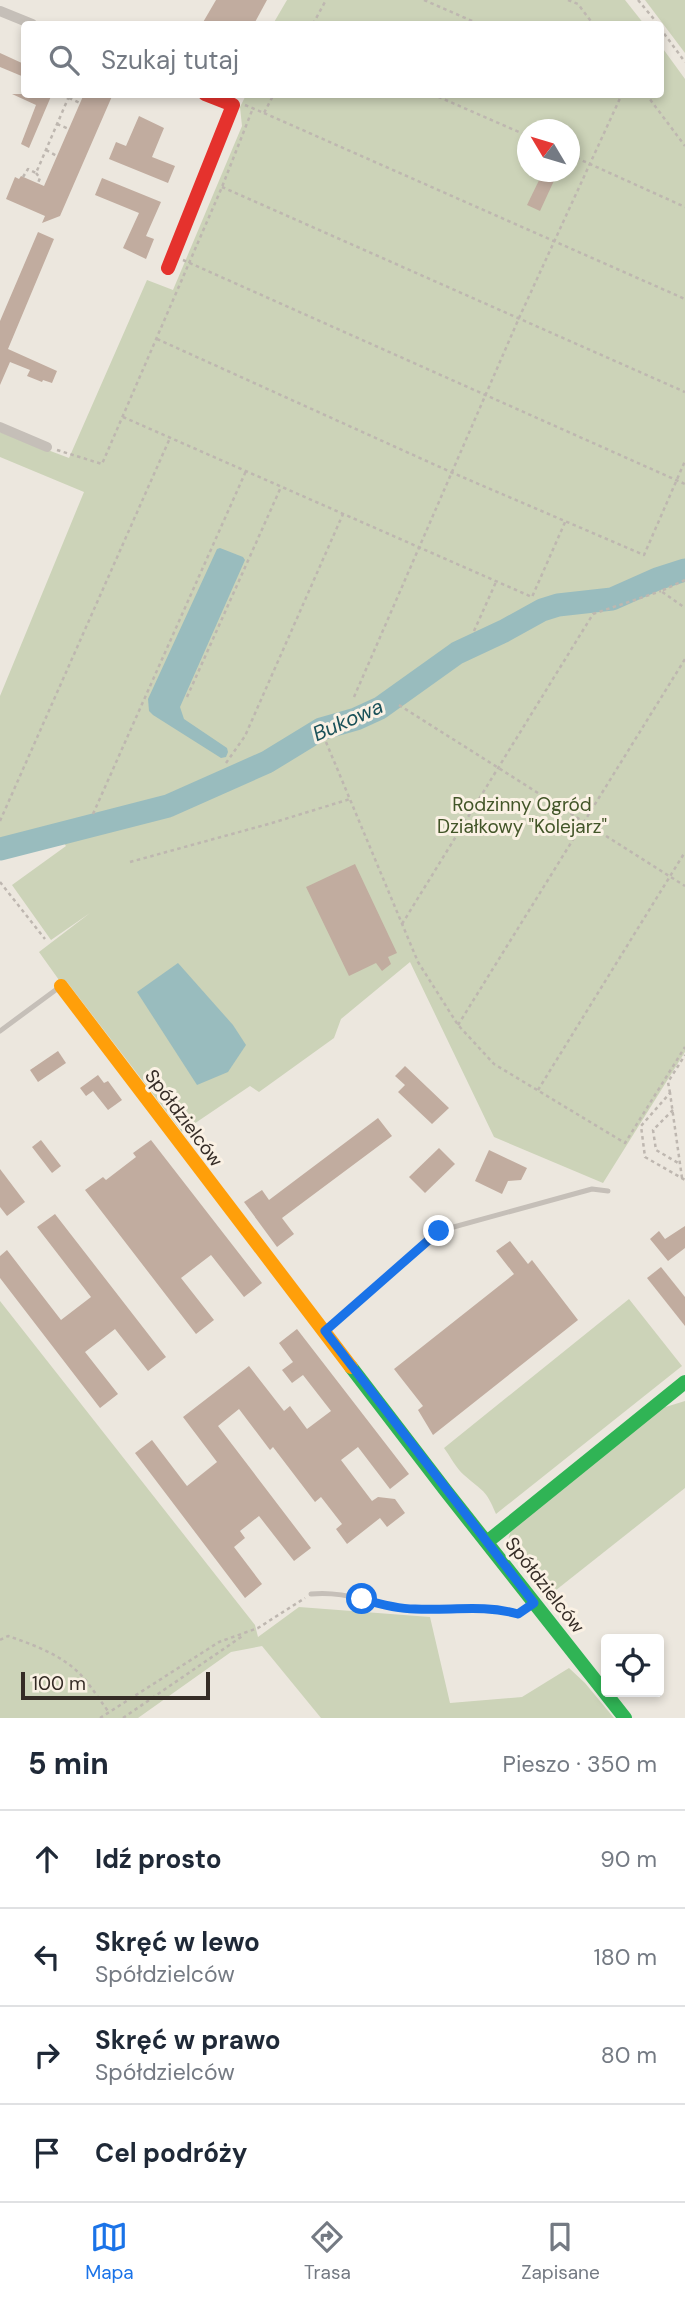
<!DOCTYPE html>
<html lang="pl">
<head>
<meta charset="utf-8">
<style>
  body { margin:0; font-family:"DM Sans",sans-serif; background:#f2f2f3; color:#1f2937 }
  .controls { position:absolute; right:21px; bottom:21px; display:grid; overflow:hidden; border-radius:7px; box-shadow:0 4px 10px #0003 }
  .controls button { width:63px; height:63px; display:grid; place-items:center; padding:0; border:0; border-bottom:2px solid #e0e1e3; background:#fff; color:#1f2937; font:35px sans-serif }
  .compass { position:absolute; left:517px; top:119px; width:63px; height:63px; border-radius:50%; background:#fff; box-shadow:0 4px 10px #0003; rotate:308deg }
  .scale { position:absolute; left:21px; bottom:18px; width:189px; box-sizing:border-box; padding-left:7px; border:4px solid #352c26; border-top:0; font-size:19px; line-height:24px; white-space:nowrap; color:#352c26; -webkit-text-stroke:5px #faf1e4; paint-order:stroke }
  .stop { position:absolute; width:21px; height:21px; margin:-16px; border:5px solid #1a73e8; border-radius:50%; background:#fff }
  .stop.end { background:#1a73e8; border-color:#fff; box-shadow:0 2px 7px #0008 }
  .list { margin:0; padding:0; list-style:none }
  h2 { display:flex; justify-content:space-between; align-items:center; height:91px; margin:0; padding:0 28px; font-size:30px }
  h2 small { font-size:23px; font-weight:400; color:#747a83 }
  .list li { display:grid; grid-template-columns:46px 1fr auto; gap:21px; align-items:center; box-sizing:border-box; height:98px; padding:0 28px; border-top:2px solid #e0e1e3 }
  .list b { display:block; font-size:26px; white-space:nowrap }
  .list p { margin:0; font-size:23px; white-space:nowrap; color:#747a83 }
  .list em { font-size:23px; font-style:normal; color:#747a83 }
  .icon { flex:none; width:38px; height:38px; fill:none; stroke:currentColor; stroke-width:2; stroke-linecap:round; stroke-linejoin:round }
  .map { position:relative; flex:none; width:685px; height:1718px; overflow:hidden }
  .search { position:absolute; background:#fff; box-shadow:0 4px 10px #0003; left:21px; right:21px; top:21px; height:77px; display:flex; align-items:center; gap:18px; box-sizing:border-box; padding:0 24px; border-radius:7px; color:#747a83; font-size:26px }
  .sheet { height:483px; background:#fff }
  nav { display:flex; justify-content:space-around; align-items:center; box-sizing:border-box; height:98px; border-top:2px solid #e0e1e3; background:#fff; font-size:19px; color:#747a83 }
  nav a { display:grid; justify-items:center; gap:4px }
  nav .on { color:#1a73e8 }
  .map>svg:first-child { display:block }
</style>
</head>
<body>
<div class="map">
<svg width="685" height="1718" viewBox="0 0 685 1718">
  <rect width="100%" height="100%" fill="#ece7de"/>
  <g fill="#ccd3b8" fill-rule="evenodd">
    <path d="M287,0H625L644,24H273Z"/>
    <path d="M645,0H685V53Z"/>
    <path d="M661,46L685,79V562L606,590L557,596L441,654L386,694L368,705L308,730L277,750L180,794L0,844V696L84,492L0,457V432L69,458L147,280L173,290L242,126L240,107L245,97L240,95L660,94ZM528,130H570V172H528Z"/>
    <path d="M685,575V1052L603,1183L494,1137L410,962L341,1019L334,1038L259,1092L250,1086L182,1132L67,982L59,980L39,952L90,913L51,940L12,885L66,846L61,839L180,806L258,771L319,736L385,710L451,664L536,620L556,612L604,605L637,595Z"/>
    <path d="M629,1299L682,1366L496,1514C485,1488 484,1493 464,1475C456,1468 450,1456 444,1448Z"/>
    <path d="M0,1301L255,1625L258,1637L299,1607L430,1617L450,1703L522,1697L569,1668L585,1683L614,1718H321L262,1646L231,1652L138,1718H0Z"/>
    <path d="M685,1401V1488L551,1594L508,1541L511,1529L659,1409Z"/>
  </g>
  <g fill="#99bcbe">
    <path d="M220,548L243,557L245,560L180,707L184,719L227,748L228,752L226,757L221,758L153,715L149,711L148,699L217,549Z"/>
    <path d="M178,963L233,1025L246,1045L228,1072L197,1085L137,992Z"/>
  </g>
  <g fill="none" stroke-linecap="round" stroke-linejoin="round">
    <path stroke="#99bcbe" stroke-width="23" d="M0,849L168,806L267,762L321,729L356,719L380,708L457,653L504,631L542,610L558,605L612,599L657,579L685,570"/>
  </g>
  <g fill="#c1ac9f">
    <path d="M216,0H267L254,24H202Z"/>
    <path d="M0,53L24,64V77L0,67Z"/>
    <path d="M12,94H52L29,148L21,144L36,105Z"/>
    <path d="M84,94H113L60,216L42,223L45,216L6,199L15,177L19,179L21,176L44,186Z"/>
    <path d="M139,116L164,128L152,157L175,166L168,183L109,159L116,142L126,146Z"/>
    <path d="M543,172H558L540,211L527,205Z"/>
    <path d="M102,178L161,202L146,236L154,239L146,259L123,248L139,213L95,195Z"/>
    <path d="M38,232L54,239L8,349L57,371L52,383L43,380L42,382L27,376L30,370L10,362L0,385V321Z"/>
    <path d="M355,864L397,953L388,957L391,964L382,971L376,963L349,976L306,887Z"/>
    <path d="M58,1051L66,1063L38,1082L30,1070Z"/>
    <path d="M405,1066L449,1108L432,1124L398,1092L405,1085L395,1076Z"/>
    <path d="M98,1075L104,1083L108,1081L122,1100L108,1110L93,1091L86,1096L80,1088Z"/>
    <path d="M378,1118L392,1136L282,1218L294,1234L277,1247L244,1202L262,1190L269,1200Z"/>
    <path d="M41,1140L61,1166L52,1173L32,1147Z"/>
    <path d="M151,1140L262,1283L244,1297L211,1255L181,1278L214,1320L196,1334L85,1190L103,1177L106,1180L136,1157L133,1153Z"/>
    <path d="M439,1148L455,1164L425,1193L409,1177Z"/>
    <path d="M489,1150L527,1168L521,1180L508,1181L502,1194L475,1181Z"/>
    <path d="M0,1169L25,1202L7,1216L0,1207Z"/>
    <path d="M55,1214L166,1357L148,1371L115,1329L85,1352L118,1394L100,1408L0,1278V1256L7,1250L61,1320L91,1297L37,1227Z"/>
    <path d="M685,1226V1248L668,1261L650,1239L659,1231L665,1239Z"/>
    <path d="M510,1241L528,1264L532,1260L578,1320L433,1435L418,1410L423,1406L394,1369L514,1274L496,1251Z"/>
    <path d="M661,1267L685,1297V1326L647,1278Z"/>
    <path d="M297,1329L409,1474L390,1489L358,1447L341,1460L372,1501L378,1497L395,1499L405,1513L387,1527L380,1518L347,1544L336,1529L342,1524L321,1497L315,1502L273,1447L270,1450L239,1409L218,1426L311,1548L294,1561L259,1516L240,1531L245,1538L234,1547L262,1584L245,1598L135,1453L152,1440L187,1486L217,1462L183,1417L249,1366L284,1411L290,1406L307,1429L331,1411L303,1375L292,1383L282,1370L293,1362L279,1343Z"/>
  </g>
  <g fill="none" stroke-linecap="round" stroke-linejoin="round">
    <g stroke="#beb7b0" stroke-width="2.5" stroke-dasharray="3.5 3.5" stroke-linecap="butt">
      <path d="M424,0L479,24"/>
      <path d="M568,0L578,4L593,24"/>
      <path d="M638,0L658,24"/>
      <path d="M313,24L326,0"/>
      <path d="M660,28L685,62"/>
      <path d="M432,94L528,136"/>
      <path d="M646,94L685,146"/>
      <path d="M69,98L80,103"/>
      <path d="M245,105L264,113L274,94"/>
      <path d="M264,113L685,299"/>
      <path d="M57,124L69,129"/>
      <path d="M46,150L57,156"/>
      <path d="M570,155L685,207"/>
      <path d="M36,173L40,178L38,183"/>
      <path d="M23,177L28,169L36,173L70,94"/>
      <path d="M222,187L685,392"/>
      <path d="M183,260L685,484"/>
      <path d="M157,339L453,473L644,555L685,461"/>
      <path d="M123,417L532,597L566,520"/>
      <path d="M57,450L102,464L222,187L253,108"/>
      <path d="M685,580L661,591L685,608"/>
      <path d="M474,631L496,582"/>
      <path d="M187,697L281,487"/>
      <path d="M354,697L519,318L622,94"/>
      <path d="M399,705L685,886"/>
      <path d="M326,742L418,962L458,1025L494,1064L625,1143L685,1047"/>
      <path d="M226,763L245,736L343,514"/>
      <path d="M93,814L246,471"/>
      <path d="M0,821L170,438"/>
      <path d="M130,862L272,823L350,799"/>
      <path d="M0,882L45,939"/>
      <path d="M402,924L593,614L661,591"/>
      <path d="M458,1025L685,659"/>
      <path d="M538,1090L685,852"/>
      <path d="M670,1093L668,1082L685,1055"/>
      <path d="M673,1110L653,1130L656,1150L680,1164"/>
      <path d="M682,1178L670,1093L641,1126L645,1157L685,1180"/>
      <path d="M0,1640L8,1636C34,1645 62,1655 81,1675C91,1686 99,1699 108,1711"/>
      <path d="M100,1718L219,1642L258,1628L305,1598"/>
      <path d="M123,1718L244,1635"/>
    </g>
    <g stroke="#c5bfb8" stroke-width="5">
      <path d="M0,1031L61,986"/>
      <path d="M325,1331L439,1231L592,1189L608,1191"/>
      <path d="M311,1594C348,1590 377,1607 414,1609C449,1611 483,1603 518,1614L532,1605"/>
    </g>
    <g stroke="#c5bfb8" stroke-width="10">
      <path d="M0,11L32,24"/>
      <path d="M0,427L47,447"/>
    </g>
    <g stroke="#30b455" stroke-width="14">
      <path d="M351,1367L446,1491L625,1718"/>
      <path d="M487,1542L685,1382"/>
    </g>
    <path stroke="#ff9f0a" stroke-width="14" d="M61,986L351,1367"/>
    <path stroke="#e5322d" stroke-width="14" d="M168,268L233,105L205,94"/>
  </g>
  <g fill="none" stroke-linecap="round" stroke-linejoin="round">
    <path stroke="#1a73e8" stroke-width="9" d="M362,1599C379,1604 397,1609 415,1609C450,1611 483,1604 518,1614L534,1603L325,1331L439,1231"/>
  </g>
  <g text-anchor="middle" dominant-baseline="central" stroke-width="6" stroke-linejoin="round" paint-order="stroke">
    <g font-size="19" fill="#425528" stroke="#faf1e4">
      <text x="522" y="804">Rodzinny Ogród<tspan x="522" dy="22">Działkowy "Kolejarz"</tspan></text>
    </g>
    <g font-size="19" fill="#352c26" stroke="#faf1e4">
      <text transform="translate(184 1118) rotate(53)">Spółdzielców</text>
      <text transform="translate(545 1585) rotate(52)">Spółdzielców</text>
    </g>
    <g font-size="21" font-style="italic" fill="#1a5159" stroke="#faf1e4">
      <text transform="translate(348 720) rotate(-24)">Bukowa</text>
    </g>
  </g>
</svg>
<div class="controls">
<button><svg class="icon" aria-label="locate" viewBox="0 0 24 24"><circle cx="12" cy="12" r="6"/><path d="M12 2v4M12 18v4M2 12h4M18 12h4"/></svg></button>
</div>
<svg class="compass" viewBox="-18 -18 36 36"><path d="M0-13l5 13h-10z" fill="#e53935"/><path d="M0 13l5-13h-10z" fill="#747a83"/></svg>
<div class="scale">100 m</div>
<div class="stop" style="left:362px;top:1599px"></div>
<div class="stop end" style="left:439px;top:1231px"></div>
<div class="search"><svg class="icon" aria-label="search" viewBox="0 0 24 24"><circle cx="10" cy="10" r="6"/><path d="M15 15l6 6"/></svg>Szukaj tutaj</div>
</div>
<section class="sheet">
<h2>5 min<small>Pieszo · 350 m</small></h2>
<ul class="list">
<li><svg class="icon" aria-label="ahead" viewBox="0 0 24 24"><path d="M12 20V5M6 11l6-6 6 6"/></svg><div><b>Idź prosto</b></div><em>90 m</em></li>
<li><svg class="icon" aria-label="left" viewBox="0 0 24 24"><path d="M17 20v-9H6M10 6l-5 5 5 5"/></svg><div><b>Skręć w lewo</b><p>Spółdzielców</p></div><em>180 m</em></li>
<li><svg class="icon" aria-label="right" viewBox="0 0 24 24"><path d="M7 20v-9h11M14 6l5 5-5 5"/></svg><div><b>Skręć w prawo</b><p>Spółdzielców</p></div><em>80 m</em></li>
<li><svg class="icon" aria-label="arrive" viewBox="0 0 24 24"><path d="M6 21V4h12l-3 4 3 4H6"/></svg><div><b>Cel podróży</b></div></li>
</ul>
</section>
<nav>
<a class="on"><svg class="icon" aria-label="map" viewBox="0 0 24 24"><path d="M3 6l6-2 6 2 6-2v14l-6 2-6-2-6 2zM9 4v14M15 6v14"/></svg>Mapa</a>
<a><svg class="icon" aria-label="directions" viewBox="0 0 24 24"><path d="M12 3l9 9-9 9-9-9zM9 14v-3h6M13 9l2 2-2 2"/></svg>Trasa</a>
<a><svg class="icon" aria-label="saved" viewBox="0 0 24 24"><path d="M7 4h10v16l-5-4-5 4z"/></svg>Zapisane</a>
</nav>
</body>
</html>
